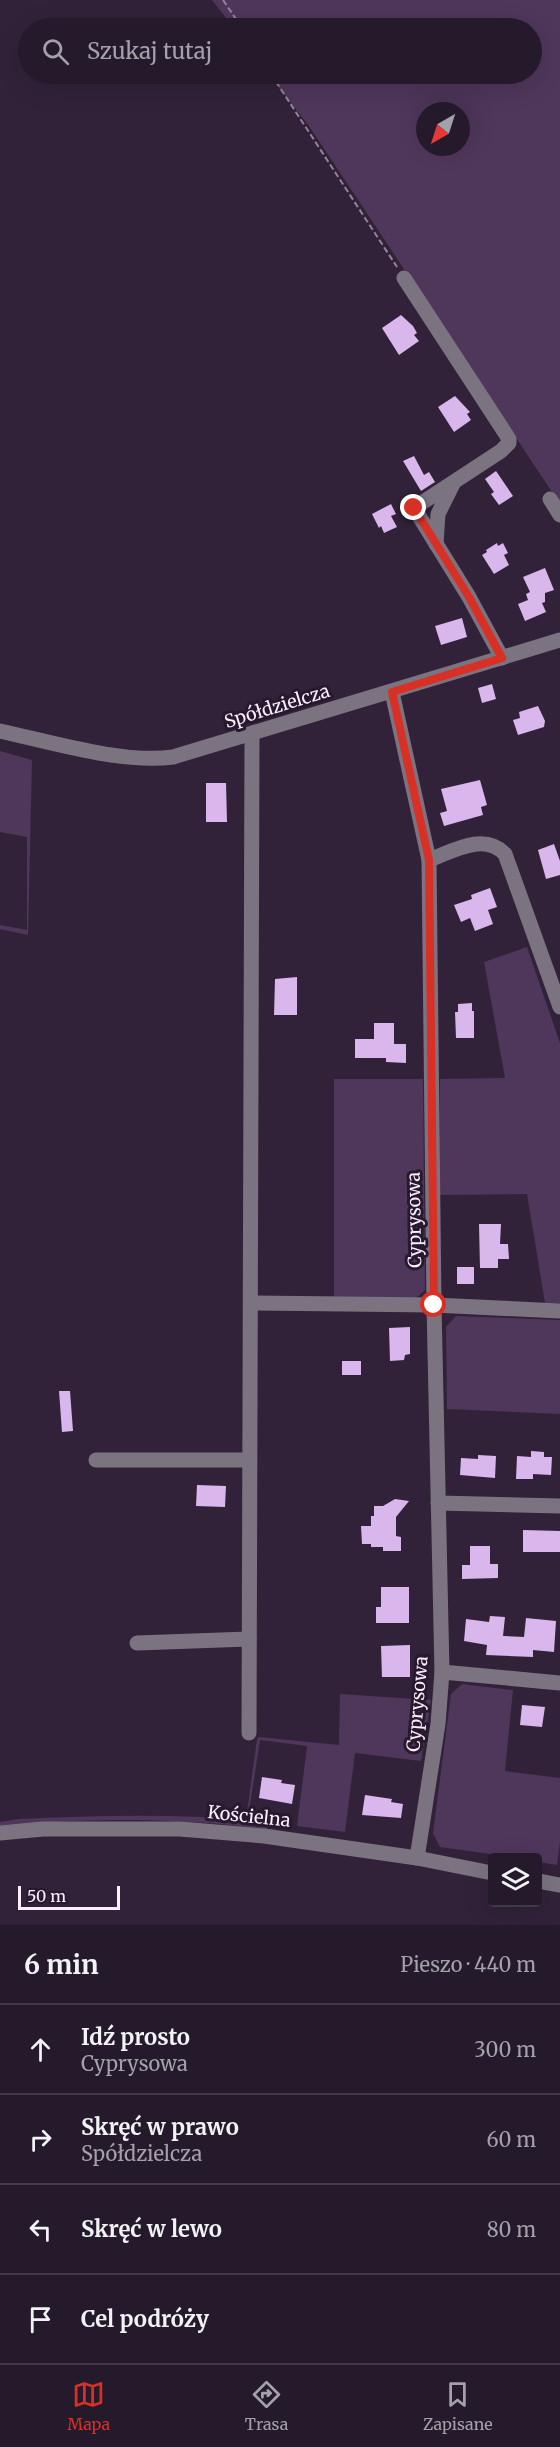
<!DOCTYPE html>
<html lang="pl">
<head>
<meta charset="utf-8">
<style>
  body { margin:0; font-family:Merriweather,serif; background:#2d2333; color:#f1f3f6 }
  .controls { position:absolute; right:18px; bottom:18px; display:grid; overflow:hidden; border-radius:6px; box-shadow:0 6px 24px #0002 }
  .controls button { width:54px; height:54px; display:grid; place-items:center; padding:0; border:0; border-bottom:2px solid #423847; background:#251a2b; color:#f1f3f6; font:30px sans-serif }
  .compass { position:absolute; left:416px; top:102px; width:54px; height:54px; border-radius:50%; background:#251a2b; box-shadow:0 6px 24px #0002; rotate:219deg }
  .scale { position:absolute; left:18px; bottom:15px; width:102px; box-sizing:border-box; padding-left:6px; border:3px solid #f9effe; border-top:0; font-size:16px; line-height:21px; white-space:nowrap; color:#f9effe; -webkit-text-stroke:4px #28192f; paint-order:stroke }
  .stop { position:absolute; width:18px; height:18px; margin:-14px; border:4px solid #d93025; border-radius:50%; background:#fff }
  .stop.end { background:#d93025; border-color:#fff; box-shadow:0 2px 6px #0008 }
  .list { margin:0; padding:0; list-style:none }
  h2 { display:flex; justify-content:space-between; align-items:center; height:78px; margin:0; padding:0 24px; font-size:26px }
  h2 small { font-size:20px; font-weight:400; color:#a3a1a9 }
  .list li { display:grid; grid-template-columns:39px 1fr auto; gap:18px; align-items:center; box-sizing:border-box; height:90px; padding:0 24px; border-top:2px solid #423847 }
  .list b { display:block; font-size:22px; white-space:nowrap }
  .list p { margin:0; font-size:20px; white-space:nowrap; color:#a3a1a9 }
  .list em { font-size:20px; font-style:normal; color:#a3a1a9 }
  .icon { flex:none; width:33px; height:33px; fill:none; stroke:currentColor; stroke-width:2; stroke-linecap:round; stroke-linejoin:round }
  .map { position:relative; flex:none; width:560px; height:1925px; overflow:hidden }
  .search { position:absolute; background:#251a2b; box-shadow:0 6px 24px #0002; left:18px; right:18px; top:18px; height:66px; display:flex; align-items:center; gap:15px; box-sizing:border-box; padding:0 21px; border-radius:33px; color:#a3a1a9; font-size:22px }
  .sheet { height:438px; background:#251a2b }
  nav { display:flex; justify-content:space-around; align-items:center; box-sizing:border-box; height:84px; border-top:2px solid #423847; background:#251a2b; font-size:16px; color:#a3a1a9 }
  nav a { display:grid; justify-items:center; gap:3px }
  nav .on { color:#d93025 }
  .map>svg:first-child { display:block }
</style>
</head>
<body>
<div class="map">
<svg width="560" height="1925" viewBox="0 0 560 1925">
  <rect width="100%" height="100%" fill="#312239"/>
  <g fill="#4f365b" fill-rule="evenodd">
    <path d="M212,0H560V504L309,126L268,74H532V28H234ZM425,111H461V147H425Z"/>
    <path d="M0,751L32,760L28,935L0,929V925L27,930V837L0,832Z"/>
    <path d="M527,947L560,1043V1303H545L527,1194L439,1195L440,1079L505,1078L484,962Z"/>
    <path d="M334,1079H423L425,1290L414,1300L334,1297Z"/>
    <path d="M456,1316L560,1320V1414L447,1409L446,1327Z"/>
    <path d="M462,1684L513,1690L505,1771L560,1778V1841L557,1865L538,1862V1858L511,1857L440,1847L433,1833L451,1694Z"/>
    <path d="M340,1694L431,1700L421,1761L355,1753L345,1832L297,1826L307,1746L260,1740L248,1818L268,1821L267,1829C179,1818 88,1817 0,1826V1822L18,1819C94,1816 170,1813 246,1820L257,1739L259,1737L339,1745Z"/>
  </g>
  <g fill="#d9b6ec">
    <path d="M401,315L413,326L417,333L414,335L419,341L399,355L382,328Z"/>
    <path d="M455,396L470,412L467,414L471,420L454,432L438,407Z"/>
    <path d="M414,456L424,475L429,472L435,482L421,491L403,461Z"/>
    <path d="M496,471L513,496L499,505L491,494L494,492L485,479Z"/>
    <path d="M391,504L396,514L391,516L397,527L384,533L381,526L379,528L372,514Z"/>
    <path d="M497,543L498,546L503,543L508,553L504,555L509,565L494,574L482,555L487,552L486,550Z"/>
    <path d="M545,568L554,590L545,593V602L542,603L546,612L525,621L518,604L528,600L526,594L530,592L523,577Z"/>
    <path d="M462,618L467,637L441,645L435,626Z"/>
    <path d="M492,684L496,699L482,703L478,688Z"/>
    <path d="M538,706L545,721L544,727L518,735L513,720L520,718L519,712Z"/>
    <path d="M480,780L487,805L481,807L483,815L444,826L440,813L447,811L441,789Z"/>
    <path d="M206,783H226L227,822H206Z"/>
    <path d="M554,844L560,861V875L546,879L538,850Z"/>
    <path d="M490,888L497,907L488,910L493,924L475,931L470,918L461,922L454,905L472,899L471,895Z"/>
    <path d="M297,977V1015H274L275,979Z"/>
    <path d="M472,1003V1011H474V1038H456L455,1012H458V1004Z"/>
    <path d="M374,1023H394V1044H406V1063L386,1062V1058H355V1039H374Z"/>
    <path d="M479,1224H501L500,1244H508L509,1259H498V1268H480Z"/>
    <rect x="457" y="1267" width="17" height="17"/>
    <path d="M410,1327V1354L405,1355L404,1360L390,1361L389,1328Z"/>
    <rect x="342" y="1361" width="19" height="14"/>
    <path d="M59,1391H70L73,1431L62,1432Z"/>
    <path d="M531,1451L544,1452V1457H552L551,1475L533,1474V1479H516L517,1456L531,1457Z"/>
    <path d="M478,1455L496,1456L495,1478L460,1475L461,1458L478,1459Z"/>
    <path d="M197,1485L226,1486L225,1507L196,1506Z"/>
    <path d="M395,1499L409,1501L396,1517V1536L401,1537V1551H383V1547H371V1544H362L361,1526H371V1516H374V1506H383Z"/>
    <path d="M523,1530L560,1531V1552H523Z"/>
    <path d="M470,1546H490V1564H498V1578L462,1579V1565H470Z"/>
    <path d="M381,1587H409V1623H376V1607H381Z"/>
    <path d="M490,1616L505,1617L503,1636L524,1637L526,1618L556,1621L554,1652L533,1650V1657L486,1655L487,1645L464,1641L466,1619L489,1622Z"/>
    <path d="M410,1645V1677H382L381,1646Z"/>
    <path d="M522,1705L545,1707L542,1727L520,1725Z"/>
    <path d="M262,1777L282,1780L281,1783L295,1785L292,1804L259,1798Z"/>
    <path d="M365,1795L392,1799L391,1802L403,1804L401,1818L362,1815Z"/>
  </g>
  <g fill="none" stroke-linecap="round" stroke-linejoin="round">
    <g stroke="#918498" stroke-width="2" stroke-dasharray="6 3" stroke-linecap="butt">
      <path d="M223,0L242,28"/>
      <path d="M271,74L397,267"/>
    </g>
    <g stroke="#7b7480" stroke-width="15">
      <path d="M404,278L509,439V443L501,451L414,508L469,597L502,658"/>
      <path d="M550,499L560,515"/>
      <path d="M436,544L438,514L453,484"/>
      <path d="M392,692L429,860L434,1305L442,1672L438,1724L417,1858"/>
      <path d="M0,731C51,742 123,764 173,757L560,640"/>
      <path d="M429,860C453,851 484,832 505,854L560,1007"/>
      <path d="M251,1303L434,1305L560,1311"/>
      <path d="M96,1460H249"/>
      <path d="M438,1503L560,1506"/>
      <path d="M137,1643L249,1639"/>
      <path d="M442,1672L560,1683"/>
      <path d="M249,1733L252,734"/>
      <path d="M0,1833L43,1829H180L264,1836L417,1858L492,1873"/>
      <path d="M538,1881L560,1885"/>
    </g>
  </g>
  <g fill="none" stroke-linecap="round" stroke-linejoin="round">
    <path stroke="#d93025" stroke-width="8" d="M414,508L469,597L502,658L392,692L429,860L434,1305"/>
  </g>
  <g text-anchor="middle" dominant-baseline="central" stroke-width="6" stroke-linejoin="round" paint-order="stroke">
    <g font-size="18" fill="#f9effe" stroke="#28192f">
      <text transform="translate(277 706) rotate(-17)">Spółdzielcza</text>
      <text transform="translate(414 1220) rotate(-91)">Cyprysowa</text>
      <text transform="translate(417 1704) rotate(-85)">Cyprysowa</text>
      <text transform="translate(249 1816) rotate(6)">Kościelna</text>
    </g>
  </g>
</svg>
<div class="controls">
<button><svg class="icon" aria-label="layers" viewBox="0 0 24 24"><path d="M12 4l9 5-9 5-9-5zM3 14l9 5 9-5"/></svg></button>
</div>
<svg class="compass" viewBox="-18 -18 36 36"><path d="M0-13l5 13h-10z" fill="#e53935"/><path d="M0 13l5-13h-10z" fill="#a3a1a9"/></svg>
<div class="scale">50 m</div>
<div class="stop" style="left:434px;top:1305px"></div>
<div class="stop end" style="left:414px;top:508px"></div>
<div class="search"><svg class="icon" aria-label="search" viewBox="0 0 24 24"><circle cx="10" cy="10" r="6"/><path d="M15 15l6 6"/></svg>Szukaj tutaj</div>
</div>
<section class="sheet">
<h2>6 min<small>Pieszo · 440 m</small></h2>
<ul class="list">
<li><svg class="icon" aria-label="ahead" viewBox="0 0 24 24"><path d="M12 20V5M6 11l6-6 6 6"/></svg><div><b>Idź prosto</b><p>Cyprysowa</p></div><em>300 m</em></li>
<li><svg class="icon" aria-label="right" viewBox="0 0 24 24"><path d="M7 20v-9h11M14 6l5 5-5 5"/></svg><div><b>Skręć w prawo</b><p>Spółdzielcza</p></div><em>60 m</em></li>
<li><svg class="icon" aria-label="left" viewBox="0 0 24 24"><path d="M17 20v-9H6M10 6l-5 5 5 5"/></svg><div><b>Skręć w lewo</b></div><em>80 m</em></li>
<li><svg class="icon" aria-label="arrive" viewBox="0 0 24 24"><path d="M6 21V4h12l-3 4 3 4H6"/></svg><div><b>Cel podróży</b></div></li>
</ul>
</section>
<nav>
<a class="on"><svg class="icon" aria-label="map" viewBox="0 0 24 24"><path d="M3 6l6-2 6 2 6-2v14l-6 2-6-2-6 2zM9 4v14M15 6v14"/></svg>Mapa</a>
<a><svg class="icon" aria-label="directions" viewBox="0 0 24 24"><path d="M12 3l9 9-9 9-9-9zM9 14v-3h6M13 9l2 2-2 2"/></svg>Trasa</a>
<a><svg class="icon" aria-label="saved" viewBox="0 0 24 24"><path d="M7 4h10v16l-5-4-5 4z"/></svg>Zapisane</a>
</nav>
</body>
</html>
